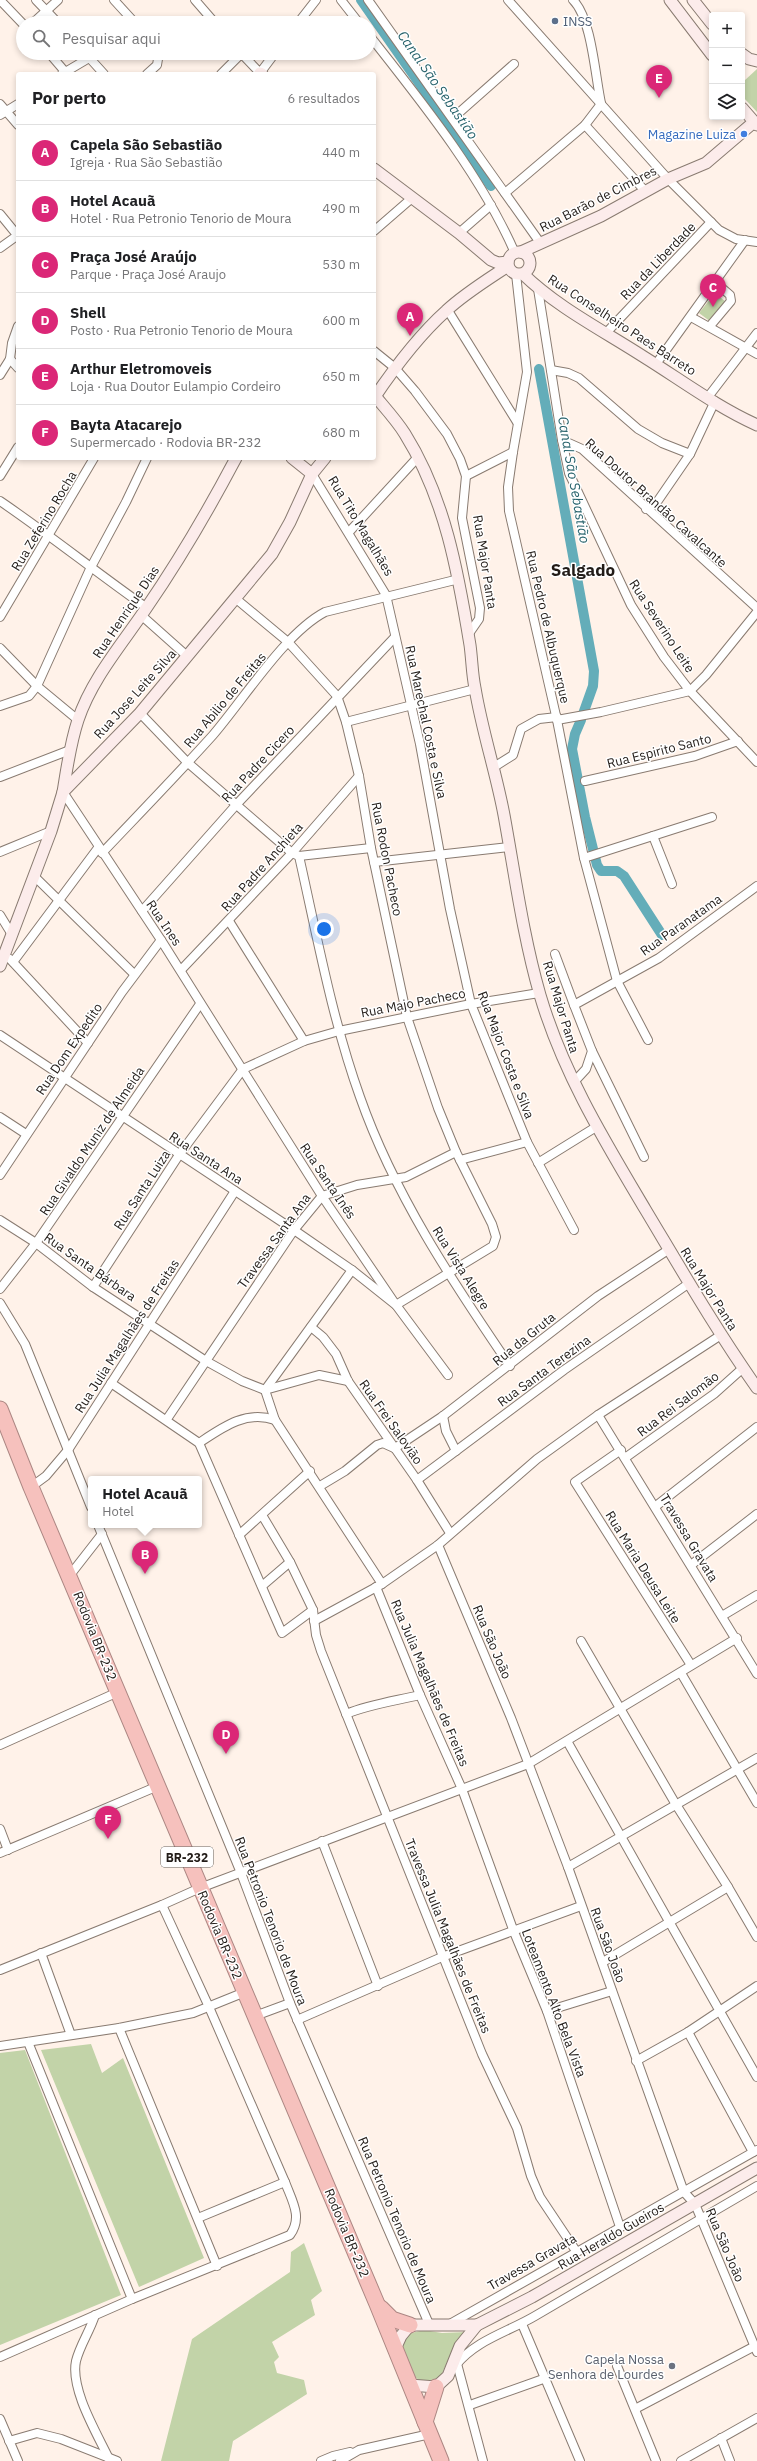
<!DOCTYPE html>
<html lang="pt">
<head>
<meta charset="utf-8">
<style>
  body { margin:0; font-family:"IBM Plex Sans",sans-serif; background:#f6f6f6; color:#202124 }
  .controls { position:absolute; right:12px; top:12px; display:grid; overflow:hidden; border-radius:4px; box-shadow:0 2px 6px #0003 }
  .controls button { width:36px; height:36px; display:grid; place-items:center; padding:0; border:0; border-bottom:1px solid #e0e0e0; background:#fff; color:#202124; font:20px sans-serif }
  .you { position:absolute; left:324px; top:929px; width:14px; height:14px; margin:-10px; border:3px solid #fff; border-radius:50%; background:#1a73e8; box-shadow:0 0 0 6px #1a73e833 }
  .badge { display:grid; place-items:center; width:26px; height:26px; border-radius:50%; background:#db2777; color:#fff; font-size:13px; font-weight:700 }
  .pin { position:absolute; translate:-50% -33px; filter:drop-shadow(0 1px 2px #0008) }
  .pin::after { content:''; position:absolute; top:21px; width:14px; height:12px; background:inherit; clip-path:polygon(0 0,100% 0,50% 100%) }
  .popup { position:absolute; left:88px; top:1476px; width:114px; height:52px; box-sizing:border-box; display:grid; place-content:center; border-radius:4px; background:#fff; filter:drop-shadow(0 1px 3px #0005); font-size:13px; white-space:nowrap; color:#757577 }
  .popup b { font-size:15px; color:#202124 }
  .popup::after { content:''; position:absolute; left:50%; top:100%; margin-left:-8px; border:8px solid transparent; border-top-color:#fff }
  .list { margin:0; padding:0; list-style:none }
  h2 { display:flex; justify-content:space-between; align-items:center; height:52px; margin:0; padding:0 16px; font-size:17px }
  h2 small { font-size:13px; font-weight:400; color:#757577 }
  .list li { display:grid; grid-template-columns:26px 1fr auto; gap:12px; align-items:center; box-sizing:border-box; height:56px; padding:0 16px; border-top:1px solid #e0e0e0 }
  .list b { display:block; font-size:15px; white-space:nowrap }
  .list p { margin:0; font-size:13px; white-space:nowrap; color:#757577 }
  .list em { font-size:13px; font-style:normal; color:#757577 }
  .icon { flex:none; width:22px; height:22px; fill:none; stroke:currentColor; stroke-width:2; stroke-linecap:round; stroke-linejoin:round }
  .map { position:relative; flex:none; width:757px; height:2461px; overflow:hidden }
  .search { position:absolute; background:#fff; box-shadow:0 2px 6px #0003; left:16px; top:16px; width:360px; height:44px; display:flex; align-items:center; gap:10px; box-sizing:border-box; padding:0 14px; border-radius:22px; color:#757577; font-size:15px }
  .panel { position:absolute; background:#fff; box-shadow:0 2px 6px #0003; left:16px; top:72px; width:360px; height:388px; border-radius:4px }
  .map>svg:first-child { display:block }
</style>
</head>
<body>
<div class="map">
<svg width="757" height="2461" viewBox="0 0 757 2461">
  <rect width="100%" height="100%" fill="#fff2e9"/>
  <g fill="#c2d3a8">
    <path d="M757,69V112L743,97L744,81Z"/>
    <path d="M715,293L726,302L711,322L699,313Z"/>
    <path d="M91,2044L102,2073L123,2058L204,2258L139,2287L41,2050Z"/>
    <path d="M25,2050L121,2295L0,2345V2053Z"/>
    <path d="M304,2243L322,2291L311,2300L315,2315L272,2342L279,2357L274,2362L277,2373L304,2380L307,2394L233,2441L229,2461H161L192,2339L290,2272L291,2252Z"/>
    <path d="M424,2330L442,2333L467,2332L448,2360L439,2380L433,2384L423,2382L414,2377L401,2351L407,2334Z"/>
  </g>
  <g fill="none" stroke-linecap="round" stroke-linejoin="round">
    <g stroke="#64adb9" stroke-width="10">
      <path d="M361,0L491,186"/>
      <path d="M539,369L594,671L593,686L583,714"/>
      <path d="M581,720L575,734L572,749L585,817L597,865L601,871H617L624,876L662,935"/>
    </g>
    <defs>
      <g id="street">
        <path d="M0,0L23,24"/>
        <path d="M36,0L58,23"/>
        <path d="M114,0L135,23"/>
        <path d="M195,0L215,23"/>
        <path d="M341,0L359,23"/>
        <path d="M368,0L541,244"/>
        <path d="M508,0L668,179L719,230L736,239L757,242"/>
        <path d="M573,0C592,19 595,76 601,103"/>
        <path d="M33,23L58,0"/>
        <path d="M298,23L316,0"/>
        <path d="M369,35C421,101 481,175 515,253"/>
        <path d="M49,53L67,74"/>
        <path d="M85,53L104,74"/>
        <path d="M241,53L260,73L275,53"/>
        <path d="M62,74L89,58"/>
        <path d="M147,74L157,65L159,53"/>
        <path d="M221,74L242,53"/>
        <path d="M0,104L18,125"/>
        <path d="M0,115L18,104"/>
        <path d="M453,118L514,64"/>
        <path d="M585,125L646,192"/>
        <path d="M505,193L585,125L601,104"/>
        <path d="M0,214L18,236"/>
        <path d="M374,231L412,198"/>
        <path d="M459,233L491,205"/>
        <path d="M0,248L18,235"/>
        <path d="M516,274L527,372L513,452L508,487L509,511L557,720L584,858L617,981L648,1040"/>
        <path d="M538,289L562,440L582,449L757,608"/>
        <path d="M447,309L517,422"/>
        <path d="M691,317L757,354"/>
        <path d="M710,326L731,301L730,295L716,283"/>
        <path d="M606,333L711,222"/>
        <path d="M374,351L395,368L415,391L447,434L460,459L466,476L462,518L480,608L479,619L468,635"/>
        <path d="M10,359L18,368"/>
        <path d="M656,364L745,240"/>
        <path d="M551,370L568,373L579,378L638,429L662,443L690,454"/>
        <path d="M0,375L10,359L12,343L18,326"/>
        <path d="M708,397L757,333"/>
        <path d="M562,440L569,473L631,605L664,657L690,691L757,762"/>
        <path d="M312,474L386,595L420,744L450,909L471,1004L527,1142L574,1230"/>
        <path d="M0,476L18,447"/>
        <path d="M466,476L513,452"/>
        <path d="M0,501C50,535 97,573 147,608"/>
        <path d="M646,509L657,502L690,454L715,401"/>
        <path d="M349,532L418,457"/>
        <path d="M141,615L187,656"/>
        <path d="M0,617L94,458"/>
        <path d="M0,648L37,686L78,720"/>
        <path d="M0,706L29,696L37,686L90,569L126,502L147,458"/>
        <path d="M140,713L187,762L292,853L299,856L371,848"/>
        <path d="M557,720L601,712L690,691L706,675L757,612"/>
        <path d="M346,722L475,689"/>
        <path d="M494,767L513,755L521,729L539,719L557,717"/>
        <path d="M0,777L70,750"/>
        <path d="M585,781L695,756L738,741"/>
        <path d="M63,792L161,940L322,1196L396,1305L448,1375"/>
        <path d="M653,836L672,884"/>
        <path d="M0,852L51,831"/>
        <path d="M102,853C139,814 177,775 213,735C244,699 285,633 325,612L459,579"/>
        <path d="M299,856C317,936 332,1019 360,1097C394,1194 452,1281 510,1366"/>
        <path d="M584,858L712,817"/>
        <path d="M374,862L509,847"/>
        <path d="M34,876L134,974"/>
        <path d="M142,911L236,805L395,637"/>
        <path d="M0,915L11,933"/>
        <path d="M229,921L304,1041"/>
        <path d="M555,954L574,1005"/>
        <path d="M10,959L88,1043"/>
        <path d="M13,962L98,848"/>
        <path d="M181,970L292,853L359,776"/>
        <path d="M0,1035L294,1230L352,1270L396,1305L493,1246L496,1237L492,1224L456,1152L438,1108L407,1017L371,848L359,776L346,722L337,696L288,642L235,598"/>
        <path d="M592,1051L644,1157"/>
        <path d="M574,1082L586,1069L592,1051L574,1005L659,958L757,886"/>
        <path d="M0,1117L26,1134"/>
        <path d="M460,1160L527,1142"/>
        <path d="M538,1163L596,1127"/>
        <path d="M0,1175L122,992L161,940"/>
        <path d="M0,1220L36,1243L93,1287L206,1361L242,1381L265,1390"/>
        <path d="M93,1287L179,1155L243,1069L304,1041L339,1031L471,1004L539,993"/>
        <path d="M0,1289L36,1243L200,1004"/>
        <path d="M0,1303L25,1344L91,1507"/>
        <path d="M311,1327L323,1337L336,1354L348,1381L417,1480L450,1533"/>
        <path d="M111,1383L199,1443L282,1633L313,1610"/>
        <path d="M265,1390L275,1420L382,1584"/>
        <path d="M265,1390L352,1270"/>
        <path d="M265,1390L319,1375L348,1381"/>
        <path d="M598,1415L757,1674"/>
        <path d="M443,1416L446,1431L456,1451"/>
        <path d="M167,1419L294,1230L322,1196L357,1185L406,1177L456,1152"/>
        <path d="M199,1443C223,1427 246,1410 275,1420"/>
        <path d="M395,1448L443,1416L598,1296L668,1250"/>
        <path d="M621,1450L575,1482L691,1665"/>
        <path d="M625,1458L714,1394L743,1368"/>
        <path d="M417,1480L564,1370L688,1284"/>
        <path d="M320,1486L345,1471L377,1445L383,1443L394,1448"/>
        <path d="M31,1487L46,1476L68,1450L235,1191"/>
        <path d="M656,1506L757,1427"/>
        <path d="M262,1515L290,1562L313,1610L316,1635L321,1651L482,2054L517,2128L531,2176L540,2197L576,2251"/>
        <path d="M98,1525L241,1873L290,2003L429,2324"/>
        <path d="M239,1535L310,1471"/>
        <path d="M438,1545L511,1718L568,1867L684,2192L695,2204L757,2352"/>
        <path d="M691,1565L757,1514"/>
        <path d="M70,1575L102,1534"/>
        <path d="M262,1586L290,1562"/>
        <path d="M376,1587L420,1695L462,1789L514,1932L547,2011L620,2227"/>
        <path d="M722,1616L757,1595"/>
        <path d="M314,1621L382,1584L438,1545L537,1459L598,1415L721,1335"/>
        <path d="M581,1641L675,1803L728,1887L757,1937"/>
        <path d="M681,1673L757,1803"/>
        <path d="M346,1714C371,1704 395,1701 420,1695"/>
        <path d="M567,1741L757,2077"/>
        <path d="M0,1745L118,1692"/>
        <path d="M0,1829L8,1850"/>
        <path d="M322,1841L378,1986"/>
        <path d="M0,1853L158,1786"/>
        <path d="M568,1867L757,1758"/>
        <path d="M41,1953L71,2035"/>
        <path d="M603,1962L728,1887"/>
        <path d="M0,1970L162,1905L200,1888L528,1764L737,1638"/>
        <path d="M547,2011L612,1991"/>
        <path d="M255,2016L290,2003"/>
        <path d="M297,2020L442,1957L581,1906"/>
        <path d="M119,2028L217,2266"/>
        <path d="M688,2032L753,2152"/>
        <path d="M28,2042L132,2299"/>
        <path d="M0,2046L119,2028L193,2013L245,1992"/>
        <path d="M636,2061L688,2032L757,1986"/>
        <path d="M198,2218L285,2182"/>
        <path d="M95,2315C90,2331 80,2345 76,2361C70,2390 98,2435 110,2461"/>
        <path d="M522,2324L580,2461"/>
        <path d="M448,2325L757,2150"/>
        <path d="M0,2357L132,2299L290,2235C303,2217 292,2201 285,2182L209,2007L162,1905"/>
        <path d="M456,2360L483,2461"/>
        <path d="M456,2365C476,2340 508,2332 535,2316C609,2273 683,2229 757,2186"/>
        <path d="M617,2366L656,2461"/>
        <path d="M470,2405L546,2378"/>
        <path d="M635,2409L755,2346"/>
        <path d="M0,2419L18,2461"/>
        <path d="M721,2438L730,2461"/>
        <path d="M9,2441L37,2433L61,2439L117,2461"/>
        <path d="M321,2461L333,2456L350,2452"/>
        <path d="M340,2461L359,2450L430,2434"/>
        <path d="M681,2461L757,2418"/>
      </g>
      <g id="secondary">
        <path d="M670,0L712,55"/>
        <path d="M693,0L712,24"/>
        <path d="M742,54L749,59L757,61"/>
        <path d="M260,73L262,74"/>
        <path d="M742,108L757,125"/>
        <path d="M374,169L459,233L491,260L498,263L508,262"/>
        <circle cx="519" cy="263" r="11"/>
        <path d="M521,252L601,216L668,179L706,163L754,122"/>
        <path d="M523,274C558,308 604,331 644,357C681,380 717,407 757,425"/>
        <path d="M375,396C385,408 397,421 405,434C445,498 458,572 470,645C472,659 472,674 475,688C482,731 496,772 504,815C515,875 523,936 540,995C563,1073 604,1140 645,1209C681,1269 716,1330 757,1388"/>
        <path d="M374,398C395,367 418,336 446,311C464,294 487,280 508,266"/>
        <path d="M292,458L312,474"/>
        <path d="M63,792C67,768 70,744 78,720C92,678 123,643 147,607C180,559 209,509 236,458"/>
        <path d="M0,966L51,831L63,792L140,713L272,554L290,522L312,474L325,458"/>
        <path d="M395,2349L401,2336L410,2325H477"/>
        <path d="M410,2385L436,2387L448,2376L460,2346L477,2325L532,2297L757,2168"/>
      </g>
      <g id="highway">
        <path d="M0,1409L31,1487L377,2304L441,2461"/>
        <path d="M381,2308L392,2319L410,2325"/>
        <path d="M425,2422L436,2387"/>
      </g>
    </defs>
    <use href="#street" stroke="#897b71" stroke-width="10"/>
    <use href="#secondary" stroke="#897b71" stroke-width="13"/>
    <use href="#highway" stroke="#ac8783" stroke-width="17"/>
    <use href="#street" stroke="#fff" stroke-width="8"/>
    <use href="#secondary" stroke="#fceceb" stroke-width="11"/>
    <use href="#highway" stroke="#f6c1bd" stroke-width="15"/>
  </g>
  <circle fill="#5c6f8a" stroke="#fff" stroke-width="1.5" cx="555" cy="21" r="4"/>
  <circle fill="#3f7fe0" stroke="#fff" stroke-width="1.5" cx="744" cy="134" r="4"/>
  <circle fill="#6b7280" stroke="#fff" stroke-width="1.5" cx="672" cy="2366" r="4"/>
  <g text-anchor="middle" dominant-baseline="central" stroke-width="3" stroke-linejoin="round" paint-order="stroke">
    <rect fill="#fff" stroke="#64605d" stroke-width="1" x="161" y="1847" width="52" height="20" rx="3"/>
    <g font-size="12" font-weight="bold" fill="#221c18">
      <text x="187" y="1857">BR-232</text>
    </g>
    <g font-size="13" fill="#4e5e75" stroke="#fff" text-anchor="start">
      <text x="563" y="21">INSS</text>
    </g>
    <g font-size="13" fill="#366cbe" stroke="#fff" text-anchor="end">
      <text x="736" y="134">Magazine Luiza</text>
    </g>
    <g font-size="13" fill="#221c18" stroke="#fff">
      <text transform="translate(598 199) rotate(-27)">Rua Barão de Cimbres</text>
      <text transform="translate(658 261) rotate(-46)">Rua da Liberdade</text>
      <text transform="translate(622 325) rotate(33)">Rua Conselheiro Paes Barreto</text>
      <text transform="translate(656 503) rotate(42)">Rua Doutor Brandão Cavalcante</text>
      <text transform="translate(44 521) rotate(-59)">Rua Zeferino Rocha</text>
      <text transform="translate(361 526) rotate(59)">Rua Tito Magalhães</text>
      <text transform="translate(485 562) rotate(81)">Rua Major Panta</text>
      <text transform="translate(126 612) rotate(-56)">Rua Henrique Dias</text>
      <text transform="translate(662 626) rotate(57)">Rua Severino Leite</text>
      <text transform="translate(548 627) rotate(77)">Rua Pedro de Albuquerque</text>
      <text transform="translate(135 694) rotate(-48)">Rua Jose Leite Silva</text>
      <text transform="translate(225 700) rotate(-50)">Rua Abilio de Freitas</text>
      <text transform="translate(426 722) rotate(78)">Rua Marechal Costa e Silva</text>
      <text transform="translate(659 751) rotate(-14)">Rua Espirito Santo</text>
      <text transform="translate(258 764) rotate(-47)">Rua Padre Cicero</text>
      <text transform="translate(387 859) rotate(79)">Rua Rodon Pacheco</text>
      <text transform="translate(262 867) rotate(-48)">Rua Padre Anchieta</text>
      <text transform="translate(164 923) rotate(56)">Rua Ines</text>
      <text transform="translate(681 925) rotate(-35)">Rua Paranatama</text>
      <text transform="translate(413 1003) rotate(-11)">Rua Majo Pacheco</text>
      <text transform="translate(561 1007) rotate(73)">Rua Major Panta</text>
      <text transform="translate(69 1049) rotate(-56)">Rua Dom Expedito</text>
      <text transform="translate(506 1055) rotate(69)">Rua Major Costa e Silva</text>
      <text transform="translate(92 1141) rotate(-56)">Rua Givaldo Muniz de Almeida</text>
      <text transform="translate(206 1158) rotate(33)">Rua Santa Ana</text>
      <text transform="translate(328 1181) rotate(56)">Rua Santa Inês</text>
      <text transform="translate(142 1190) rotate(-57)">Rua Santa Luiza</text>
      <text transform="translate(274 1241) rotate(-54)">Travessa Santa Ana</text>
      <text transform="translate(90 1267) rotate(35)">Rua Santa Bárbara</text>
      <text transform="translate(461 1268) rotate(58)">Rua Vista Alegre</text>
      <text transform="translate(709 1289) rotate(58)">Rua Major Panta</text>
      <text transform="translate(127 1336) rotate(-57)">Rua Julia Magalhães de Freitas</text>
      <text transform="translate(524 1339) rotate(-39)">Rua da Gruta</text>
      <text transform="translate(544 1371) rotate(-36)">Rua Santa Terezina</text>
      <text transform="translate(678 1404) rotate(-37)">Rua Rei Salomão</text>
      <text transform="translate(391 1422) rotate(55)">Rua Frei Salovião</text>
      <text transform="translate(689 1538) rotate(59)">Travessa Gravata</text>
      <text transform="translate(643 1567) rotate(58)">Rua Maria Deusa Leite</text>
      <text transform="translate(95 1636) rotate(68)">Rodovia BR-232</text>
      <text transform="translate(492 1642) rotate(67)">Rua São João</text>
      <text transform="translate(430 1683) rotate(67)">Rua Julia Magalhães de Freitas</text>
      <text transform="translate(271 1921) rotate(69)">Rua Petronio Tenorio de Moura</text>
      <text transform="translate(220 1935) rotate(67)">Rodovia BR-232</text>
      <text transform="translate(448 1936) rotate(68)">Travessa Julia Magalhães de Freitas</text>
      <text transform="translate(608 1945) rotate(70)">Rua São João</text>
      <text transform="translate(554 2003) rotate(69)">Loteamento Alto Bela Vista</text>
      <text transform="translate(397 2220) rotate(67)">Rua Petronio Tenorio de Moura</text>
      <text transform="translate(347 2233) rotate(67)">Rodovia BR-232</text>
      <text transform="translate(611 2236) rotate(-30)">Rua Heraldo Gueiros</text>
      <text transform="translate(725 2245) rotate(67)">Rua São João</text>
      <text transform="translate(532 2262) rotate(-30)">Travessa Gravata</text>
    </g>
    <g font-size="13" fill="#5b616d" stroke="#fff" text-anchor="end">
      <text x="664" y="2359">Capela Nossa<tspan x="664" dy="15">Senhora de Lourdes</tspan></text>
    </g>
    <g font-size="14" font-style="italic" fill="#25616a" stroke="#fff">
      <text transform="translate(438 85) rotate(55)">Canal São Sebastião</text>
      <text transform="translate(574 480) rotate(80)">Canal São Sebastião</text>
    </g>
    <g font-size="17" font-weight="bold" fill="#221c18" stroke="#fff">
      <text x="583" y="570">Salgado</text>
    </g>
  </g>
</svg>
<div class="controls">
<button>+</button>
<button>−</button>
<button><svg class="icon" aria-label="layers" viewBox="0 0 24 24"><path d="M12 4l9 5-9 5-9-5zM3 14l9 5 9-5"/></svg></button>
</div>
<div class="you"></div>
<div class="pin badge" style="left:410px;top:336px">A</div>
<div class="pin badge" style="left:145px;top:1574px">B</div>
<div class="popup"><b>Hotel Acauã</b>Hotel</div>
<div class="pin badge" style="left:713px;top:307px">C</div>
<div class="pin badge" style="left:226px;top:1754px">D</div>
<div class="pin badge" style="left:659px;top:98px">E</div>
<div class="pin badge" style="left:108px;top:1839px">F</div>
<div class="search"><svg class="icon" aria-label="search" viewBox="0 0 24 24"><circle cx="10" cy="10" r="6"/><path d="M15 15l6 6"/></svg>Pesquisar aqui</div>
<section class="panel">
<h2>Por perto<small>6 resultados</small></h2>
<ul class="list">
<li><span class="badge">A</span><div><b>Capela São Sebastião</b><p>Igreja · Rua São Sebastião</p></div><em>440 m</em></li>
<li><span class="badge">B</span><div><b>Hotel Acauã</b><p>Hotel · Rua Petronio Tenorio de Moura</p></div><em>490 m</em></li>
<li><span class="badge">C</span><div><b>Praça José Araújo</b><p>Parque · Praça José Araujo</p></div><em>530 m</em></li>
<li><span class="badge">D</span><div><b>Shell</b><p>Posto · Rua Petronio Tenorio de Moura</p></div><em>600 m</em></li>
<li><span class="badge">E</span><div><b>Arthur Eletromoveis</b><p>Loja · Rua Doutor Eulampio Cordeiro</p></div><em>650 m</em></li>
<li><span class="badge">F</span><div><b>Bayta Atacarejo</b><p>Supermercado · Rodovia BR-232</p></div><em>680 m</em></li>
</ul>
</section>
</div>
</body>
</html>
